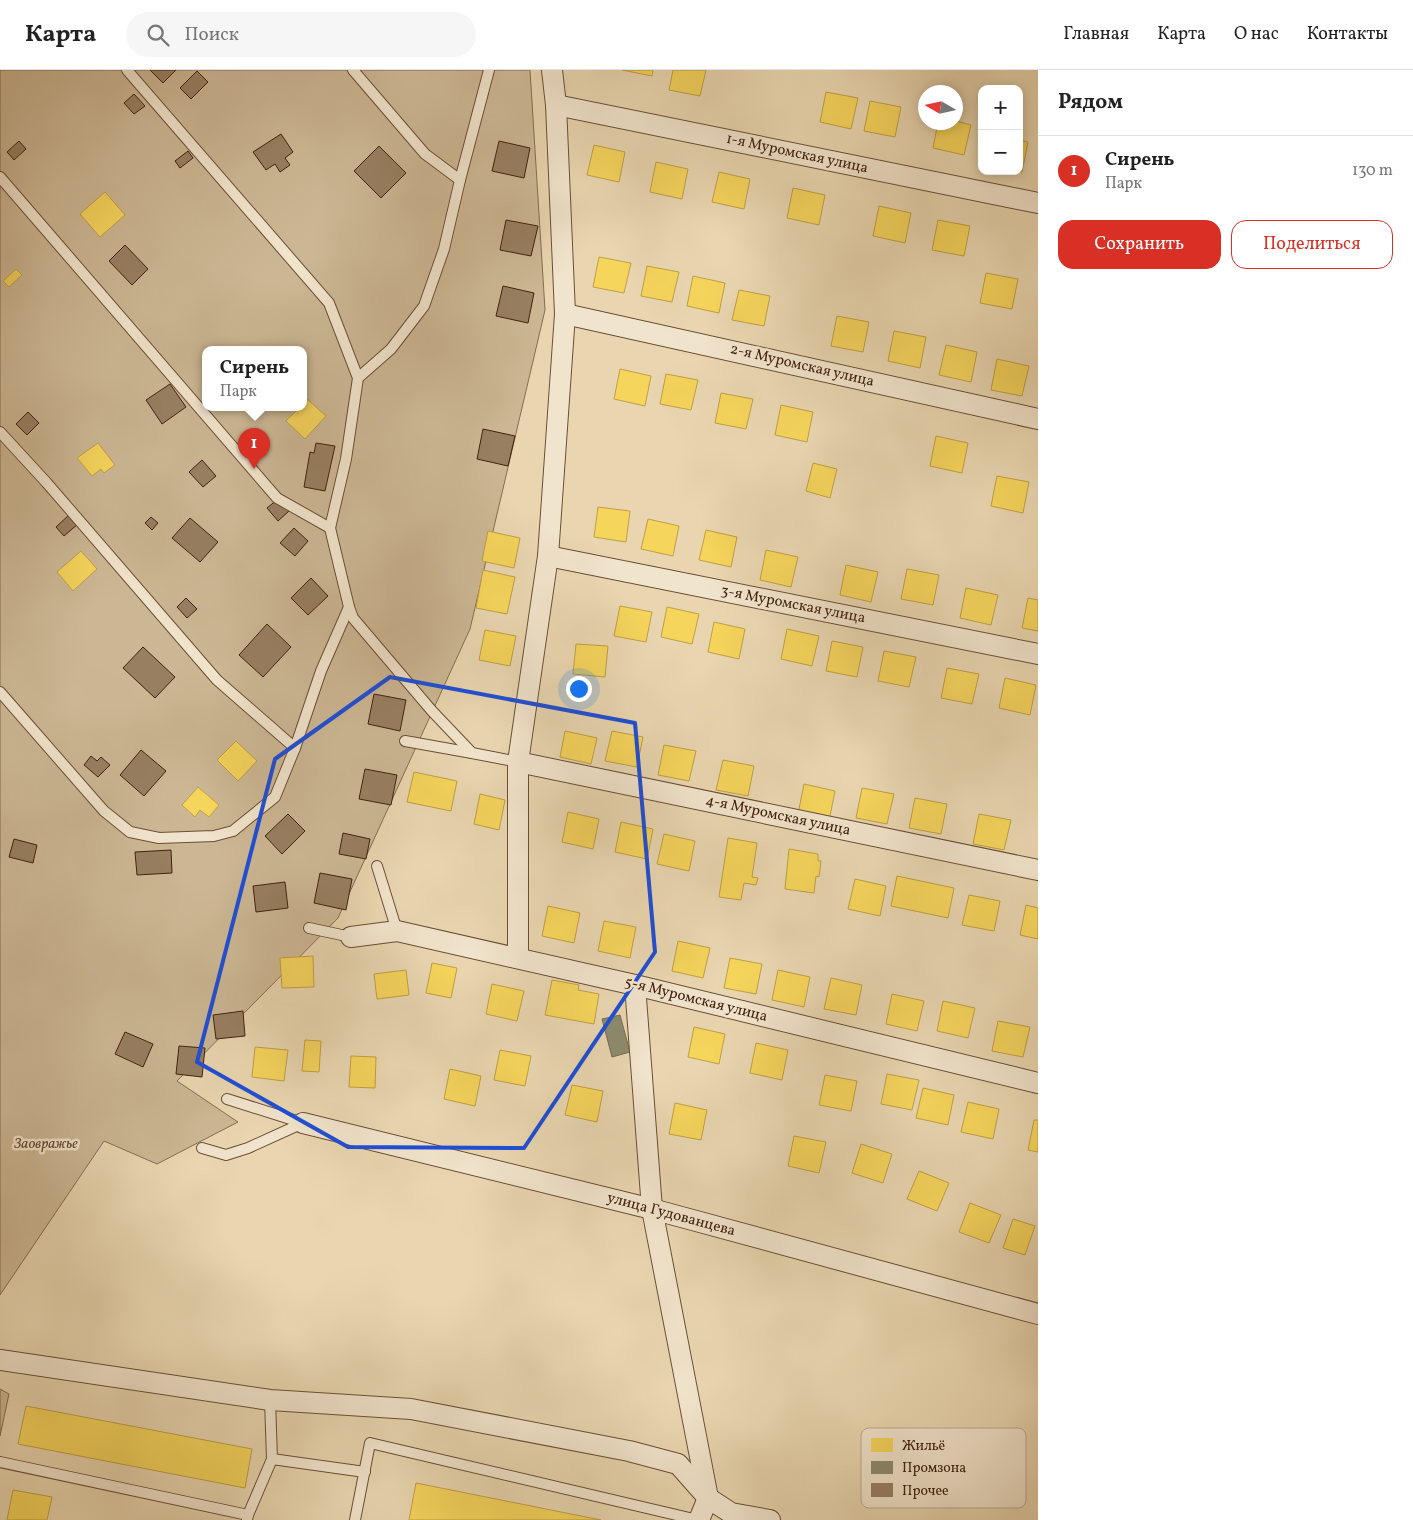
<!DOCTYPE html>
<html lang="ru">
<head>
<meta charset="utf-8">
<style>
  body { margin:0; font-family:Vollkorn,serif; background:#f6f6f6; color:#222 }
  .controls { position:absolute; right:15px; top:15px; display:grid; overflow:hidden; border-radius:10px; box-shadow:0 2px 12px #0003 }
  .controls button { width:45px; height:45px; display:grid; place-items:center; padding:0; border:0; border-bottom:1px solid #e0e0e0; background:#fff; color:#222; font:25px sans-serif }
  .compass { position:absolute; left:918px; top:15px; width:45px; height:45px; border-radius:50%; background:#fff; box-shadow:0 2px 12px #0003; rotate:279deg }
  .you { position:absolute; left:578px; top:618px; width:18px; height:18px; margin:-12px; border:4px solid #fff; border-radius:50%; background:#1a73e8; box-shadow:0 0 0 8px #1a73e833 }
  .badge { display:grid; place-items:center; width:32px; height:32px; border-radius:50%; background:#d93025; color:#fff; font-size:16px; font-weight:700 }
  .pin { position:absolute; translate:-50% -41px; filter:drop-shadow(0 1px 2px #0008) }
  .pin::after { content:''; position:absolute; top:26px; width:18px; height:15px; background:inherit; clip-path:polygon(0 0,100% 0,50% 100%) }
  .popup { position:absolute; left:202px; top:276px; width:105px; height:65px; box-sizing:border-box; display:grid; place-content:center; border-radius:10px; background:#fff; filter:drop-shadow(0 1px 4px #0005); font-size:16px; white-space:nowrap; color:#767676 }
  .popup b { font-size:19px; color:#222 }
  .popup::after { content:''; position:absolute; left:50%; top:100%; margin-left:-10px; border:10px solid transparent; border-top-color:#fff }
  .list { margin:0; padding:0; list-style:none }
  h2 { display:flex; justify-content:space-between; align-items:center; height:65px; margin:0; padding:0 20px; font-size:21px }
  h2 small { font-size:16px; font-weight:400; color:#767676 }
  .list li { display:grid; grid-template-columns:32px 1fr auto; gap:15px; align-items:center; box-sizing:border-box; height:70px; padding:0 20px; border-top:1px solid #e0e0e0 }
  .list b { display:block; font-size:19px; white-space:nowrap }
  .list p { margin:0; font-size:16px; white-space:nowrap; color:#767676 }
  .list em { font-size:16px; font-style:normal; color:#767676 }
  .actions { display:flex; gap:10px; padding:15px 20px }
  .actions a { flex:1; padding:11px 0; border:1px solid #d93025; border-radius:15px; text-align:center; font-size:18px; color:#d93025 }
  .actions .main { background:#d93025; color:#fff }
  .icon { flex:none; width:28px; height:28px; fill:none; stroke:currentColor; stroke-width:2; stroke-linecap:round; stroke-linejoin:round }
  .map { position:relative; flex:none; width:1038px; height:1450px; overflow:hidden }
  header { display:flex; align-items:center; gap:30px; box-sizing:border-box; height:70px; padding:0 25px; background:#fff; border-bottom:1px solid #e0e0e0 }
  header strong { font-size:24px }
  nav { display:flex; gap:28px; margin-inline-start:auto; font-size:18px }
  .search { width:350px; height:45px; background:#f6f6f6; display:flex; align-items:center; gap:12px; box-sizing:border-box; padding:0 18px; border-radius:28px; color:#767676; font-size:19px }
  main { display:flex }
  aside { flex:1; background:#fff }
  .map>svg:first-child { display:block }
</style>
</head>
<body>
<header>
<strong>Карта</strong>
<div class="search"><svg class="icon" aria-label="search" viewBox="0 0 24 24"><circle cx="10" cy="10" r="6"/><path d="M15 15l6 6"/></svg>Поиск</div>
<nav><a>Главная</a><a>Карта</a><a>О нас</a><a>Контакты</a></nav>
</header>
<main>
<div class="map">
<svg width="1038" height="1450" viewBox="0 0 1038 1450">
  <rect width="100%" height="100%" fill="#e9d6b0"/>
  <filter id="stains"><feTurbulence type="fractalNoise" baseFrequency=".004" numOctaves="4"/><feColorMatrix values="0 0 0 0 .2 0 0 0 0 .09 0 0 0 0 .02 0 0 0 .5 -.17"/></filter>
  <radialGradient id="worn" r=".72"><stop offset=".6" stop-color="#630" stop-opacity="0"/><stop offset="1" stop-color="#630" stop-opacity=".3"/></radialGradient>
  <g fill="#ccb794" stroke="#866c51" fill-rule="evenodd">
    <path d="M0,0H530L545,240L470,559L338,848L177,1011L238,1052L157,1094L104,1071L0,1225ZM205,280H303V338H205Z"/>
    <path d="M0,1319L9,1324L0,1366Z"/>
  </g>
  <g fill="#f6d55c" stroke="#c09f45">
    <path d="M622,0H653L652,6Z"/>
    <path d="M673,0H706L700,26L669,20Z"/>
    <path d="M826,22L858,28L851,59L820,52Z"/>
    <path d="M870,31L901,37L895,67L864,61Z"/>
    <path d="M956,51L971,55L964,85L933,78L938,52Z"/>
    <path d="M1019,70L1028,72L1022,102L1019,101Z"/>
    <path d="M594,75L625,82L619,112L587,105Z"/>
    <path d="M656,92L688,99L682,129L650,122Z"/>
    <path d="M719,102L750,109L744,139L712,132Z"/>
    <path d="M793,118L825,125L819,155L787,148Z"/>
    <path d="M105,122L125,145L100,167L80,144Z"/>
    <path d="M879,136L911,143L905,173L873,166Z"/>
    <path d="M938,150L970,156L964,186L932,180Z"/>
    <path d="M599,187L631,193L624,223L593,217Z"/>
    <path d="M647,196L679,202L672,232L641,226Z"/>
    <path d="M16,199L22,205L9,217L3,211Z"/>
    <path d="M986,203L1018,209L1012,239L980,233Z"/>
    <path d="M693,206L725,213L719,243L687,236Z"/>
    <path d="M739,220L770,226L764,256L732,250Z"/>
    <path d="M837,246L869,252L863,282L831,276Z"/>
    <path d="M894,261L926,267L920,298L888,291Z"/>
    <path d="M946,275L977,282L971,312L939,305Z"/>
    <path d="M997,289L1029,296L1022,326L991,320Z"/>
    <path d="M620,299L651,306L645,336L614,329Z"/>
    <path d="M666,304L698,310L691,340L660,334Z"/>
    <path d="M721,323L753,329L746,359L715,353Z"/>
    <path d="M307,329L326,346L305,369L286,351L299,338H303V333Z"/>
    <path d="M781,335L813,342L807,372L775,365Z"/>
    <path d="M936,366L968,373L962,403L930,396Z"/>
    <path d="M98,373L115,395L104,403L101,399L92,406L77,388Z"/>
    <path d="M813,393L837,399L830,428L806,421Z"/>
    <path d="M997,406L1029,412L1023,443L991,436Z"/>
    <path d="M598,437L630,441L626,472L594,467Z"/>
    <path d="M648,449L679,456L673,486L641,479Z"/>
    <path d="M706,460L737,467L731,497L699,490Z"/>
    <path d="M488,461L520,468L514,498L482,491Z"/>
    <path d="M766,480L798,487L791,517L760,510Z"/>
    <path d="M81,481L97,499L73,521L57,502Z"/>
    <path d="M846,495L878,502L871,532L840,525Z"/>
    <path d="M907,499L939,505L933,535L901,529Z"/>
    <path d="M483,500L515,507L507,544L476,538Z"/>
    <path d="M966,518L998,525L991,555L960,548Z"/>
    <path d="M1028,528L1038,530V561L1022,558Z"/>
    <path d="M620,536L652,542L646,572L614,566Z"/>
    <path d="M667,537L699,544L692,574L661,567Z"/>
    <path d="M714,552L745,559L739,589L708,582Z"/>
    <path d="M787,559L819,566L812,596L781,589Z"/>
    <path d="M485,560L516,566L510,596L479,590Z"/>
    <path d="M832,571L863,577L857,607L826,601Z"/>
    <path d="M576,574L608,576L605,607L573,604Z"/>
    <path d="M884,581L916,587L909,617L878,611Z"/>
    <path d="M947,598L979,604L972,634L941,628Z"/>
    <path d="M1005,608L1036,615L1030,645L999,638Z"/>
    <path d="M565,661L597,668L591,694L560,687Z"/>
    <path d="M612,661L643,667L637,697L605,691Z"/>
    <path d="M236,671L257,691L238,711L217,690Z"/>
    <path d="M664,675L696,681L689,711L658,705Z"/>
    <path d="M723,690L754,696L748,726L716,720Z"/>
    <path d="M414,702L457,711L451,741L407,732Z"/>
    <path d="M804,714L835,721L829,751L798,744Z"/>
    <path d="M198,717L219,735L209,747L200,740L195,747L182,735Z"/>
    <path d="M862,718L894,724L887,754L856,748Z"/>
    <path d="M480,724L505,730L499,760L474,754Z"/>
    <path d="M915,728L947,734L941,764L909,758Z"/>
    <path d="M568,742L599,749L593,779L562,772Z"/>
    <path d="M979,744L1011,750L1004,780L973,774Z"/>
    <path d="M621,752L653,759L647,789L615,782Z"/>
    <path d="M664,764L695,771L689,801L657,794Z"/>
    <path d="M728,768L757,773L752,807L758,808L756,815L744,813L741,830L719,827Z"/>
    <path d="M789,779L818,784V791H821L819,807L816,806L814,823L785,819Z"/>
    <path d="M897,806L954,818L948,848L891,836Z"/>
    <path d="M855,809L886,816L880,846L848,839Z"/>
    <path d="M969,825L1000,831L994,861L962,855Z"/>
    <path d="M1026,835L1038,838V869L1020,865Z"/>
    <path d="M548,836L580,843L574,873L542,866Z"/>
    <path d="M604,851L636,857L630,888L598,881Z"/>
    <path d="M678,871L710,878L703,908L672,901Z"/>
    <path d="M313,886L314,917L282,918L280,888Z"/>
    <path d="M730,888L762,894L756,924L724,918Z"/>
    <path d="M432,893L457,898L451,928L426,923Z"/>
    <path d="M406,900L409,925L377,929L374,904Z"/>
    <path d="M778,900L810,907L804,937L772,930Z"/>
    <path d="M831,908L862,915L856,945L824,939Z"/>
    <path d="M552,910L579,915L578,920L599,924L594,954L545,945Z"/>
    <path d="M492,914L524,921L517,951L486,944Z"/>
    <path d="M892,924L924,931L917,961L886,954Z"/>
    <path d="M943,931L975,938L968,968L937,961Z"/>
    <path d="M998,951L1030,957L1023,987L992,981Z"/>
    <path d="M694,957L725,964L719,994L688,987Z"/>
    <path d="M305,970L321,971L319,1002L302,1001Z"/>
    <path d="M756,973L788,980L782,1010L750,1003Z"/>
    <path d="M255,977L288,980L284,1011L252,1007Z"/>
    <path d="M500,980L531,986L525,1016L494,1010Z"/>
    <path d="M351,986L376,987L375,1018L349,1017Z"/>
    <path d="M450,999L481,1006L475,1036L444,1029Z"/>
    <path d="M887,1004L919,1010L912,1040L881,1034Z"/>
    <path d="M825,1005L857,1011L851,1041L819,1035Z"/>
    <path d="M572,1015L603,1021L597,1052L565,1045Z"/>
    <path d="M923,1018L954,1025L948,1055L916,1048Z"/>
    <path d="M968,1032L999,1039L993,1069L961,1062Z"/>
    <path d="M675,1033L707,1040L701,1070L669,1064Z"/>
    <path d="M1034,1050H1038V1082L1028,1080Z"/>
    <path d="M794,1066L826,1072L819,1103L788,1096Z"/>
    <path d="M861,1074L892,1084L883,1113L852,1103Z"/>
    <path d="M919,1101L949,1113L937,1141L907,1129Z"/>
    <path d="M970,1133L1001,1145L989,1173L959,1162Z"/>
    <path d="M1013,1149L1035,1156L1025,1185L1003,1178Z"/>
    <path d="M26,1336L252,1379L245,1418L18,1374Z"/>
    <path d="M416,1413L601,1450H409Z"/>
    <path d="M13,1420L52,1427L47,1450H7Z"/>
  </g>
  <path fill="#8c8c6e" stroke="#766c51" d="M620,945L630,982L612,987L602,949Z"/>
  <g fill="#987f62" stroke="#41210e">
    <path d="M150,0H176L163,13Z"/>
    <path d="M197,1L208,12L191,29L180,18Z"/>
    <path d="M134,24L145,36L134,44L124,33Z"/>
    <path d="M281,64L293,82L285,88L290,95L280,102L275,94L266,100L253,82Z"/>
    <path d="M19,71L26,79L14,90L7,82Z"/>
    <path d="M499,71L530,78L524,108L492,101Z"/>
    <path d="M379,76L406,103L381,128L354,101Z"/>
    <path d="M188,81L193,88L180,98L175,91Z"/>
    <path d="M506,150L538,156L531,186L500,180Z"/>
    <path d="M125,175L148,199L132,215L109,191Z"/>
    <path d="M503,216L534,223L528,253L496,246Z"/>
    <path d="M170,314L186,337L162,354L146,330Z"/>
    <path d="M28,342L39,353L27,365L16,354Z"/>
    <path d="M483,359L515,366L508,396L477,389Z"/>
    <path d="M316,373L335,376L325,421L304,417L310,382L314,383Z"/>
    <path d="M202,390L216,406L203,417L189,402Z"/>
    <path d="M278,429L289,441L278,451L267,438Z"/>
    <path d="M70,444L78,454L64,466L56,457Z"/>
    <path d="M151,447L158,453L152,460L145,453Z"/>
    <path d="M190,448L218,472L200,492L172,468Z"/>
    <path d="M294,458L308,471L295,486L280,473Z"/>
    <path d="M311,508L328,526L308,545L291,528Z"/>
    <path d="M186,528L197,539L187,548L177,537Z"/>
    <path d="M267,554L291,577L263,607L239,585Z"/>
    <path d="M143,577L175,607L155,628L123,598Z"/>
    <path d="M374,624L406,630L400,661L368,654Z"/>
    <path d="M141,680L166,701L144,726L120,705Z"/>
    <path d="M91,686L97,691L101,687L110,695L98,707L84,695Z"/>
    <path d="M365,699L397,705L391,735L359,729Z"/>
    <path d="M288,744L305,761L282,784L265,766Z"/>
    <path d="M343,763L370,769L366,789L339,784Z"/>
    <path d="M14,769L37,775L33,793L9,787Z"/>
    <path d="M171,780L172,803L137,805L135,782Z"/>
    <path d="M320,803L352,809L346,840L314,833Z"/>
    <path d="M285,812L288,838L256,842L253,816Z"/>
    <path d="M243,941L245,966L216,969L213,945Z"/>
    <path d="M125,962L153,974L143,997L115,984Z"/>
    <path d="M179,976L205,978L202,1007L176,1004Z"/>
  </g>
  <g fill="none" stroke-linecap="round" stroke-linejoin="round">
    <defs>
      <g id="service">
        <path d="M127,0L329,233L358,308L346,389L330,458"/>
        <path d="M353,0L425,84L460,110L444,179L424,236L391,279L358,308"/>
        <path d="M0,107L277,428L330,458L349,537L353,548L432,641L472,683L518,692"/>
        <path d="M460,110L489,0"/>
        <path d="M0,362L46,412L217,610L295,678"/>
        <path d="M0,622L104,741L130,762L159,768L214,766L233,761L275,727L295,678L321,601L349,537"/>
        <path d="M405,671L472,683"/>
        <path d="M377,796L397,861"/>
        <path d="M309,858L351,867"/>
        <path d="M227,1029L303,1053"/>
        <path d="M202,1078L226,1085L248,1078L303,1053"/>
        <path d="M272,1389L365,1402"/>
        <path d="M0,1392L248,1445L247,1450"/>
        <path d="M248,1445L272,1389L270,1330"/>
        <path d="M355,1450L370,1373L698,1450"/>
      </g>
      <g id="minor">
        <path d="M556,35L1038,133"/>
        <path d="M565,244L1038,349"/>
        <path d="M548,486L1038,584"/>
        <path d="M518,692L1038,800"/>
        <path d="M351,867L397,861L635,915L1038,1013"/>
        <path d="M518,888V692L548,486L565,244L556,35L552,0"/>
        <path d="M635,915L652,1139L708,1428L699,1450"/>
        <path d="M303,1053L652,1139L1038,1244"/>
        <path d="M0,1290L270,1330L411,1339L629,1381L678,1394L708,1428L731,1443L770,1450"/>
      </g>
    </defs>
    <use href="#service" stroke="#6b4e36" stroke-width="12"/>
    <use href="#minor" stroke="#6b4e36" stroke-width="22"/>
    <use href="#service" stroke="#f1e4cc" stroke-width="10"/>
    <use href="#minor" stroke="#f1e4cc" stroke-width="20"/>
  </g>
  <path fill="none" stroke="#1d4ed8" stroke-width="4" stroke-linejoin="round" d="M390,607L635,653L655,882L524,1078L348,1077L197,992L275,689Z"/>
  <g text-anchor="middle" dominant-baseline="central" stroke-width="5" stroke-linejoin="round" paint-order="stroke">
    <g font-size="15" fill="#41210e" stroke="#f1e4cc">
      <text transform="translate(797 84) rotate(12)">1-я Муромская улица</text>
      <text transform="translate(802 296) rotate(13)">2-я Муромская улица</text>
      <text transform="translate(793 535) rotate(11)">3-я Муромская улица</text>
      <text transform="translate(778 746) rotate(12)">4-я Муромская улица</text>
      <text transform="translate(696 930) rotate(14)">5-я Муромская улица</text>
      <text transform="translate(671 1145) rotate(15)">улица Гудованцева</text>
    </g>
    <g font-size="15" font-style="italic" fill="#644630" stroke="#f1e4cc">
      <text x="46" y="1074">Заовражье</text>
    </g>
  </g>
  <rect x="861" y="1358" width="165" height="80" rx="8" fill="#f1e4cc" stroke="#bcaa93" stroke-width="1"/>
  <rect x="871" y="1368" width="22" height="14" fill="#f6d55c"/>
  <rect x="871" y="1391" width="22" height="13" fill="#8c8c6e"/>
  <rect x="871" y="1413" width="22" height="14" fill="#987f62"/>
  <g font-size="14" fill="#41210e">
    <text x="902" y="1380">Жильё</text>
    <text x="902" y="1402">Промзона</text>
    <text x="902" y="1425">Прочее</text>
  </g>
  <rect width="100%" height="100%" filter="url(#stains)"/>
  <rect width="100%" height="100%" fill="url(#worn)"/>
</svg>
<div class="controls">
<button>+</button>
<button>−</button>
</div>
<svg class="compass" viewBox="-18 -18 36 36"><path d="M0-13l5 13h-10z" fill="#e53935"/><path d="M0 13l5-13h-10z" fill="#767676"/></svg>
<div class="you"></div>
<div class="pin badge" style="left:254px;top:399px">1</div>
<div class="popup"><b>Сирень</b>Парк</div>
</div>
<aside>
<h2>Рядом<small></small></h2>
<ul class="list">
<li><span class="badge">1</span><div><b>Сирень</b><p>Парк</p></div><em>130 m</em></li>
</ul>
<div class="actions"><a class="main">Сохранить</a><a>Поделиться</a></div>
</aside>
</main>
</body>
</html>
